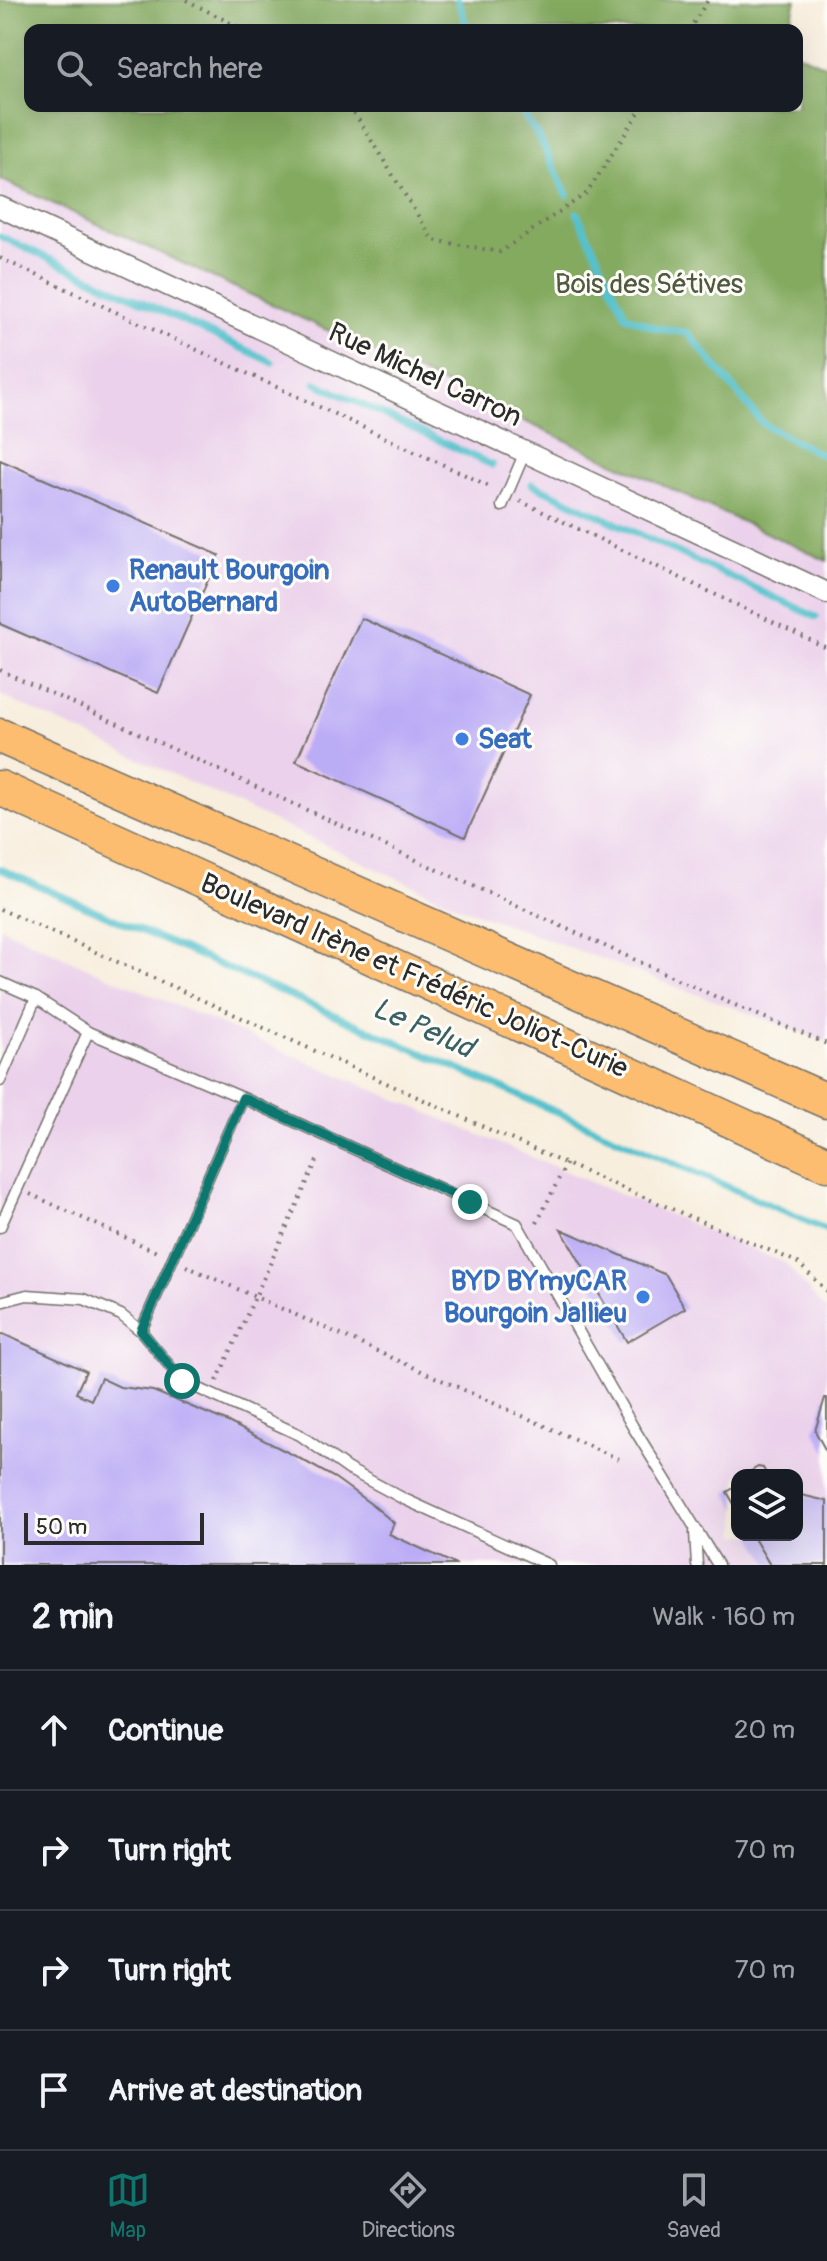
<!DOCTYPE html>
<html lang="en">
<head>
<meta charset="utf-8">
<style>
  body { margin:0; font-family:Pangolin,sans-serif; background:#20242c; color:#f1f3f6 }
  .controls { position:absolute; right:24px; bottom:24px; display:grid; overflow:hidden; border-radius:16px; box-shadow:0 8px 32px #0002 }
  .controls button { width:72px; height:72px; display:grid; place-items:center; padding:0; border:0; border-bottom:2px solid #363941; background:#171b24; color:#f1f3f6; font:40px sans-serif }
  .scale { position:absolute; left:24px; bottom:20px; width:180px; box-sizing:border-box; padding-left:8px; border:4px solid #2b2b2b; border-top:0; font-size:22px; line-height:28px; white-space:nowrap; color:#2b2b2b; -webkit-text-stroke:6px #fdfcf7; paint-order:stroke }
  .stop { position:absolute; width:24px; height:24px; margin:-18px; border:6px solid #0f766e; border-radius:50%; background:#fff }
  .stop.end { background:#0f766e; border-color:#fff; box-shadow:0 2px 8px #0008 }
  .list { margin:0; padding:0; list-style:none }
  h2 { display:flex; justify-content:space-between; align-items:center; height:104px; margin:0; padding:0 32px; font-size:34px }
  h2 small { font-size:26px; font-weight:400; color:#9ea1a6 }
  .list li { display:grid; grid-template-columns:52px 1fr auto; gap:24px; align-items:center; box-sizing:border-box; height:120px; padding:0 32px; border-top:2px solid #363941 }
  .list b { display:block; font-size:30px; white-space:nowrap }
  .list em { font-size:26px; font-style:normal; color:#9ea1a6 }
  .icon { flex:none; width:44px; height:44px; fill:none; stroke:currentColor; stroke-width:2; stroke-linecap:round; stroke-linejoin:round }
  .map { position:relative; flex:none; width:827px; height:1565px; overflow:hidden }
  .search { position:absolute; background:#171b24; box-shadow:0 8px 32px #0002; left:24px; right:24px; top:24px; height:88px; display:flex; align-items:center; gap:20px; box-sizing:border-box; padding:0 28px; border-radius:16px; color:#9ea1a6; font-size:30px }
  .sheet { height:584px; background:#171b24 }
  nav { display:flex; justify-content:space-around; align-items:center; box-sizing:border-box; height:112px; border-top:2px solid #363941; background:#171b24; font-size:22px; color:#9ea1a6 }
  nav a { display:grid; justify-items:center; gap:4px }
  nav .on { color:#0f766e }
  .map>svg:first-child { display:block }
</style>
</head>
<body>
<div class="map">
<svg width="827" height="1565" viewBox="0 0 827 1565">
  <rect width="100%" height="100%" fill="#fdfcf7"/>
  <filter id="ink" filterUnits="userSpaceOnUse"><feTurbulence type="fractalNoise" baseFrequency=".0125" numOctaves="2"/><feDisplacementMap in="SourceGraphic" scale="16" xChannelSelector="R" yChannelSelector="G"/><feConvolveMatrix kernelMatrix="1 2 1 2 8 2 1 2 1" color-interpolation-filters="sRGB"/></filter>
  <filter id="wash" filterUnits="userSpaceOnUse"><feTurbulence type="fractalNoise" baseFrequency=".006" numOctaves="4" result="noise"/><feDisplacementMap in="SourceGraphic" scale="32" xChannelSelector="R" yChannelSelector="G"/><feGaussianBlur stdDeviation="1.8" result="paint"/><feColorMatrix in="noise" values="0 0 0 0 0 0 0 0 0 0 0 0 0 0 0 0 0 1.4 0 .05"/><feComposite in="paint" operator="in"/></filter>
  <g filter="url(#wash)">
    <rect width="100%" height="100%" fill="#f8eede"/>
    <g fill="#ebd1eb" fill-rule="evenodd">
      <path d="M0,179L827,561V1042L460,907L0,695Z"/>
      <path d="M0,927L74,962L569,1173L785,1263L827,1312V1565H0ZM737,1475H797V1535H737Z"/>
    </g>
    <path fill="#84aa60" stroke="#586a46" stroke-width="2" d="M0,0H796L789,30H30V106H797V53L827,67V561L0,179Z"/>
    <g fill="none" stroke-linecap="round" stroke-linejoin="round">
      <g stroke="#54c1cc" stroke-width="7">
        <path d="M458,0L468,30"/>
        <path d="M518,106L541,141L567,195"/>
        <path d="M577,213L626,316L656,328L688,333L763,424L827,458"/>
        <path d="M0,236L272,362"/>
        <path d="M316,383L492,465"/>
        <path d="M532,484L816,617"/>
        <path d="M0,869L827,1230"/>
      </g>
    </g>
    <g id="blocks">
      <g fill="#bbacf6">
        <path d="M0,460L219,555L158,693L0,624Z"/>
        <path d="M361,618L530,695L465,837L296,761Z"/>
        <path d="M561,1229L666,1275L685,1308L627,1342Z"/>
        <path d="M3,1334L86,1371L76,1393L91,1400L101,1378L120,1387L153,1391L226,1421L297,1457L335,1478L375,1507L394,1523L389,1534L457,1565H0V1335Z"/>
        <path d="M825,1398H827V1453L815,1431Z"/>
        <path d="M758,1467L763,1468L767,1475H744Z"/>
        <path d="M737,1486V1509L727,1492Z"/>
        <path d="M797,1494L827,1501V1565H770L752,1535H797Z"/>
      </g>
    </g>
  </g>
  <g filter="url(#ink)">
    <use href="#blocks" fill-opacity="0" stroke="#736f6a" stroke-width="2"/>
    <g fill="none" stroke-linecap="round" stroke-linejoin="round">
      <defs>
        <g id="service">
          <path d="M502,506L525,452"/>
          <path d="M0,982L36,998L0,1081"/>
          <path d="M36,998L88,1032L243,1098L517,1224L633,1427L718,1565"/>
          <path d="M0,1227L88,1032"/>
          <path d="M0,1302L27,1295L84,1299L121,1315L141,1331L182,1381L300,1435L348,1469L404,1499L549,1565"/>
          <path d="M141,1331L243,1098"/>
          <path d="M695,1532L697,1565"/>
        </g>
        <path id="minor" d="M0,207L827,593"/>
        <g id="primary">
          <path d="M0,736L827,1101"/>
          <path d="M0,788L827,1164"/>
        </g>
      </defs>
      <use href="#service" stroke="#736f6a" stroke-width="13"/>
      <use href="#minor" stroke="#736f6a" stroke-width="23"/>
      <use href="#primary" stroke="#736f6a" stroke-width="37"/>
      <g stroke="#736f6a" stroke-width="4" stroke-dasharray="2 6" stroke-linecap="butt">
        <path d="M186,0L244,30"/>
        <path d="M689,30L708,0"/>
        <path d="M350,106L433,240L500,252L587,193L643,106"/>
        <path d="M0,258L491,487"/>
        <path d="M520,501L827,648"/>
        <path d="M0,670L723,1000L827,1044"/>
        <path d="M0,909L566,1164L797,1262L827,1291"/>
        <path d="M30,1194L157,1252"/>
        <path d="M537,1223L566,1164"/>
        <path d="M186,1266L619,1459"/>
        <path d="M217,1381L318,1158"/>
      </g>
      <use href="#service" stroke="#fff" stroke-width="10"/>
      <use href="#minor" stroke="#fff" stroke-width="20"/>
      <use href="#primary" stroke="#fcbd6f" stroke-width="34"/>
    </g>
  </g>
  <g fill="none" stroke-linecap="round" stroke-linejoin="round" filter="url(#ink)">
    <path stroke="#0f766e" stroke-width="10" d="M182,1381L141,1331L243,1098L470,1202"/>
  </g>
  <g fill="#3f7fe0" stroke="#fdfcf7" stroke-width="3">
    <circle cx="113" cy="586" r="8"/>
    <circle cx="462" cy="739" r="8"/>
    <circle cx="643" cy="1297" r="8"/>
  </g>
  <g text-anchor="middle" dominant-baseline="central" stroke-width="6" stroke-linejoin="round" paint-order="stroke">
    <g font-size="28" fill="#50593f" stroke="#fdfcf7">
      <text x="649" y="284">Bois des Sétives</text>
    </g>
    <g font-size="28" fill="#2b2b2b" stroke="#fdfcf7">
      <text transform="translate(425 375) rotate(25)">Rue Michel Carron</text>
      <text transform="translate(414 976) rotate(24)">Boulevard Irène et Frédéric Joliot-Curie</text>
    </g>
    <g font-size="28" font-weight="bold" fill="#366cbe" stroke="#fdfcf7" text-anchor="start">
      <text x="129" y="570">Renault Bourgoin<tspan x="129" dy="32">AutoBernard</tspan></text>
      <text x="478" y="739">Seat</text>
      <text x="627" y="1281" text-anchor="end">BYD BYmyCAR<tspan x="627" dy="32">Bourgoin Jallieu</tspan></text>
    </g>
    <g font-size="30" font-style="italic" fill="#396063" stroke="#fdfcf7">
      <text transform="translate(423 1028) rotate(24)">Le Pelud</text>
    </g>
  </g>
</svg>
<div class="controls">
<button><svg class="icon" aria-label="layers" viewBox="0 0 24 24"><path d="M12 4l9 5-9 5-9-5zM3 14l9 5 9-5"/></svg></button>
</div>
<div class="scale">50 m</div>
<div class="stop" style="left:182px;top:1381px"></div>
<div class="stop end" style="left:470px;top:1202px"></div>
<div class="search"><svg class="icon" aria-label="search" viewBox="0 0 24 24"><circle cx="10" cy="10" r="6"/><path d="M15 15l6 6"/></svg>Search here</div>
</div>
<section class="sheet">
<h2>2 min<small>Walk · 160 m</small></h2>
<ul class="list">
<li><svg class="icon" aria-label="ahead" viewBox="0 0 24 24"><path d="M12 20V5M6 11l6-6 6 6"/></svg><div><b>Continue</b></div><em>20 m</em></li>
<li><svg class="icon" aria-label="right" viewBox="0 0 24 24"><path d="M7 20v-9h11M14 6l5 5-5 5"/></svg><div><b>Turn right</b></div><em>70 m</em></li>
<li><svg class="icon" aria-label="right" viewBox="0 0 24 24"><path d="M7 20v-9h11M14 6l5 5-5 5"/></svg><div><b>Turn right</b></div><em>70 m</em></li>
<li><svg class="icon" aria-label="arrive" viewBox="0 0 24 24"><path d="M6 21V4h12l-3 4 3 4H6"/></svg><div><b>Arrive at destination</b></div></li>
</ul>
</section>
<nav>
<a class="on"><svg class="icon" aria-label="map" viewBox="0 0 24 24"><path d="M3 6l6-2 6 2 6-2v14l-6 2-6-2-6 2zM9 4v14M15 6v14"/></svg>Map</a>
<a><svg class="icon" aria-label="directions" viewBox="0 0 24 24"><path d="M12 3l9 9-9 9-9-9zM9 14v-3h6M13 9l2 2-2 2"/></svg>Directions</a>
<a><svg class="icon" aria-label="saved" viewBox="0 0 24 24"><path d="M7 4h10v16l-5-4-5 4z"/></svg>Saved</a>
</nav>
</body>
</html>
